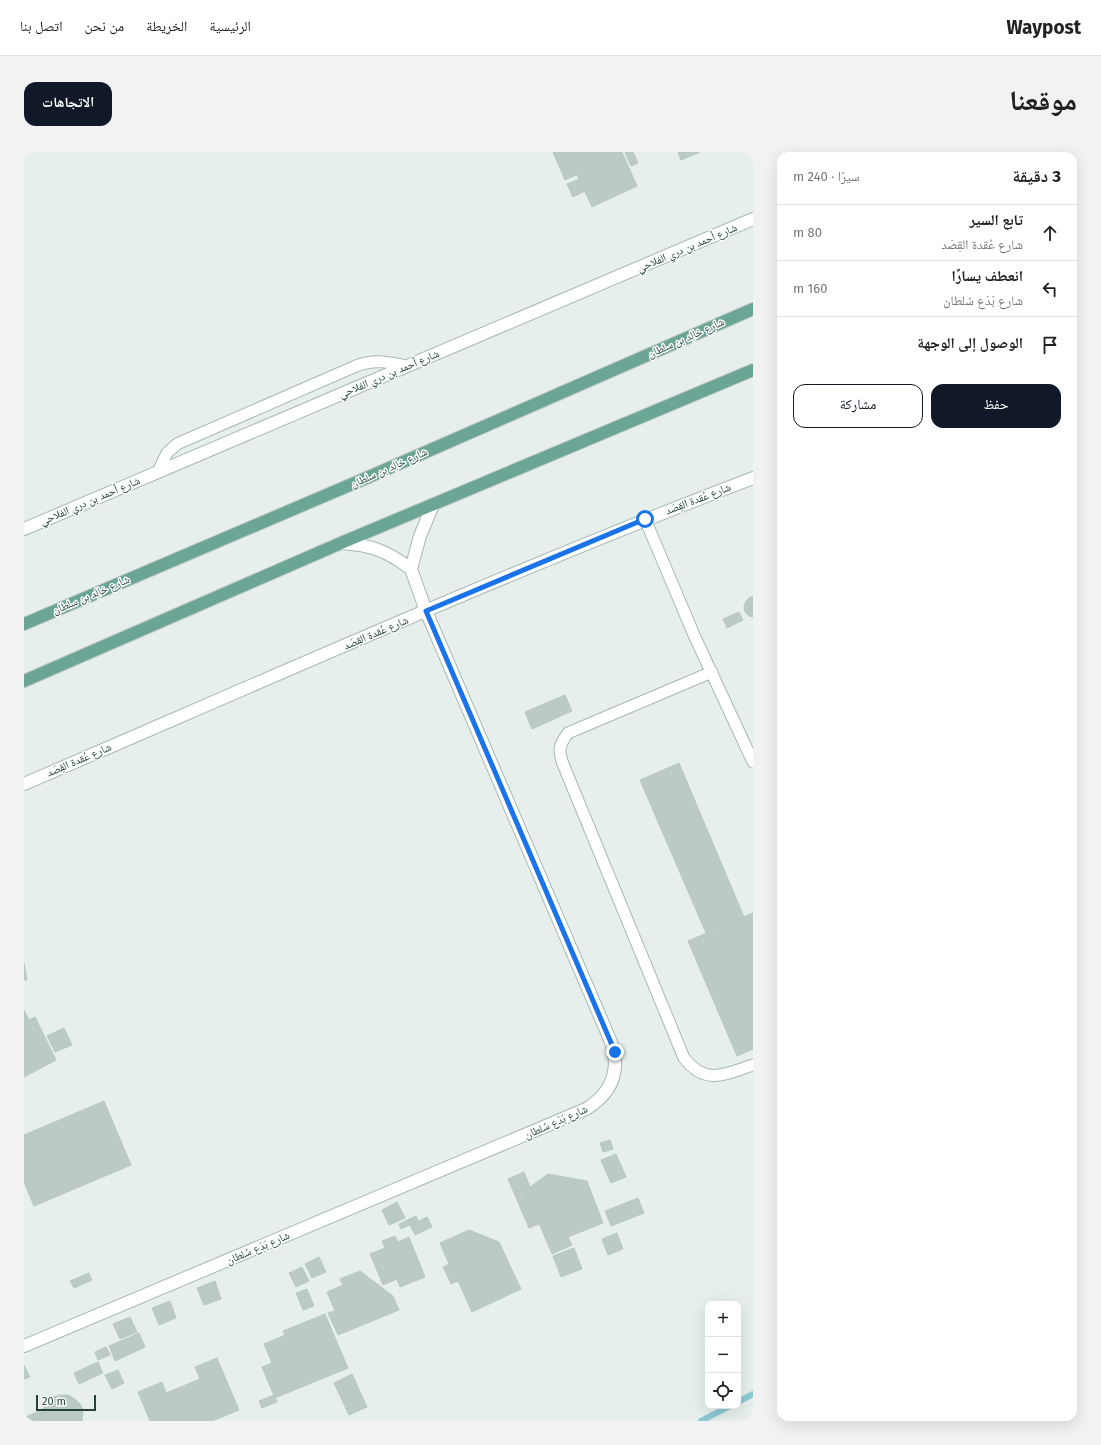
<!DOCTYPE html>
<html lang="ar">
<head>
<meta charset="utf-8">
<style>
  body { margin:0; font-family:"Fira Sans","Noto Naskh Arabic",sans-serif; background:#f2f2f2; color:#202124; direction:rtl }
  .controls { position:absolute; right:12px; bottom:12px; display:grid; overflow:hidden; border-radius:8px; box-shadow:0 4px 16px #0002 }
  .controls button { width:36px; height:36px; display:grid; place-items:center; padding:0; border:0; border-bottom:1px solid #e0e0e0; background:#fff; color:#202124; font:20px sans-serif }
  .scale { position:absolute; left:12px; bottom:10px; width:60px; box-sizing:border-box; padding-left:4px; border:2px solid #24423a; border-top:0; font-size:11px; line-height:14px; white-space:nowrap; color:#24423a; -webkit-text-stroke:3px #f7fbf9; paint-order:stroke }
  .stop { position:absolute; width:12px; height:12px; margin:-9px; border:3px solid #1a73e8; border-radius:50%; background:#fff }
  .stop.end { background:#1a73e8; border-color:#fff; box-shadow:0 1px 4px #0008 }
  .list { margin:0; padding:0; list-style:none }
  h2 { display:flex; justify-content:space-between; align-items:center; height:52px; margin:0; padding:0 16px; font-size:17px }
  h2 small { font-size:13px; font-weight:400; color:#757577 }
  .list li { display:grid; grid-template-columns:26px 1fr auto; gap:12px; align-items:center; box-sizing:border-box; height:56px; padding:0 16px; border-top:1px solid #e0e0e0 }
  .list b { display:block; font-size:15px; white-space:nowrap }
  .list p { margin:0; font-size:13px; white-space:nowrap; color:#757577 }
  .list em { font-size:13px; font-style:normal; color:#757577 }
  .actions { display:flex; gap:8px; padding:12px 16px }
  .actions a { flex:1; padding:9px 0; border:1px solid #111827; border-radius:12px; text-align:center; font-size:14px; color:#111827 }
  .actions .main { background:#111827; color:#fff }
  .icon { flex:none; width:22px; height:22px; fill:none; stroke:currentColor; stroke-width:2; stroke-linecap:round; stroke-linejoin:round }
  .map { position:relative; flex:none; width:729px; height:1269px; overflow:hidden; direction:ltr; border-radius:12px }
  header { display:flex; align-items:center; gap:24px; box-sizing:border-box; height:56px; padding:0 20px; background:#fff; border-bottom:1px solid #e0e0e0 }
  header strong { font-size:19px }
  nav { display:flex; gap:22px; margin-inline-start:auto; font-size:14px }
  .intro { display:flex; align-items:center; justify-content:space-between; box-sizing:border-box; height:96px; padding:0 24px }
  h1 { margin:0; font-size:28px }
  .button { padding:10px 18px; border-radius:12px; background:#111827; color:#fff; font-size:14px; font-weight:700 }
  main { display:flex; gap:24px; padding:0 24px }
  aside { flex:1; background:#fff; border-radius:12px; box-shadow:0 4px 16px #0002 }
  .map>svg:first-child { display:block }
</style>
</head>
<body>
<header>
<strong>Waypost</strong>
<nav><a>الرئيسية</a><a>الخريطة</a><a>من نحن</a><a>اتصل بنا</a></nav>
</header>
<div class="intro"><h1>موقعنا</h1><a class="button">الاتجاهات</a></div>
<main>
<aside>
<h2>3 دقيقة<small>سيرًا · 240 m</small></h2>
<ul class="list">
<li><svg class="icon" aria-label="ahead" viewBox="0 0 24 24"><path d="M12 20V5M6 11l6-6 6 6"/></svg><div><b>تابع السير</b><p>شارع عُقدة القِصَد</p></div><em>80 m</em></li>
<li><svg class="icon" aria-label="left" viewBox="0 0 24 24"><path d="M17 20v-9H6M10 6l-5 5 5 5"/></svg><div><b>انعطف يسارًا</b><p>شارع بَدَع سُلطان</p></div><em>160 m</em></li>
<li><svg class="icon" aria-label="arrive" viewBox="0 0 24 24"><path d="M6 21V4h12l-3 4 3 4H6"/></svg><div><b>الوصول إلى الوجهة</b></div></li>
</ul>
<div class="actions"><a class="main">حفظ</a><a>مشاركة</a></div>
</aside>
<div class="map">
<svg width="729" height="1269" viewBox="0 0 729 1269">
  <rect width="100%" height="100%" fill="#e6efeb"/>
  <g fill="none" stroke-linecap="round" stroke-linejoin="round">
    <g stroke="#8ec9d4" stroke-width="6">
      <path d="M714,1250L729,1242"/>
      <path d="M677,1269L706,1254"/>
    </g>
  </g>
  <g fill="#bbcac4" stroke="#b8c9c2">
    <path d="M529,0H569L566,1L572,14L541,28Z"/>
    <path d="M569,0H598L613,34L568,55L553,23L572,14L566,1Z"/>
    <path d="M601,0H609L614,11L607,14Z"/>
    <path d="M654,0H676L657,8Z"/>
    <path d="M555,27L561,39L549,45L543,32Z"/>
    <path d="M726,445H729V465L725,464L721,460L720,454L722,449Z"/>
    <path d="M715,460L719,468L703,476L699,467Z"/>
    <path d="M541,543L548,559L508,577L501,560Z"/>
    <path d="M655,611L720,765L682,781L616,628Z"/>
    <path d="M729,761V897L713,904L664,789Z"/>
    <path d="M0,811L3,828H0Z"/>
    <path d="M0,858L5,868L11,865L32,908L0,925Z"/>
    <path d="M40,876L48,893L31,900L23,884Z"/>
    <path d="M80,949L107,1013L10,1054L0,1030V983Z"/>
    <path d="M586,988L589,997L579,1000L576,991Z"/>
    <path d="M592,1002L602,1025L587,1031L577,1008Z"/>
    <path d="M500,1020L506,1035L501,1038L515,1072L505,1076L484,1027Z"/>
    <path d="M524,1022L563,1029L579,1071L544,1085L548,1093L528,1102L501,1038L506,1035Z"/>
    <path d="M614,1046L620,1061L587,1074L581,1059Z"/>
    <path d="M373,1050L381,1066L365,1073L358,1058Z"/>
    <path d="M392,1064L394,1069L377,1077L375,1072Z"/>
    <path d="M403,1065L408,1075L391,1083L386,1073Z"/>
    <path d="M445,1078L475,1090L497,1137L448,1160L434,1129L427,1132L419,1115L425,1112L416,1091Z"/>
    <path d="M593,1081L599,1097L584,1103L578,1087Z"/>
    <path d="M371,1084L374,1090L385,1085L401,1125L376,1135L373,1127L359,1133L346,1102L361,1096L358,1089Z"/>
    <path d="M550,1096L558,1117L537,1125L529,1104Z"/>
    <path d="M295,1105L302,1120L288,1126L281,1112Z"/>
    <path d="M278,1115L285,1129L272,1135L265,1121Z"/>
    <path d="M336,1119L369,1144L375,1158L314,1183L304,1161L311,1159L303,1140L319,1133L316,1127Z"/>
    <path d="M65,1121L68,1128L50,1136L46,1129Z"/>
    <path d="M191,1129L197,1147L180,1153L173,1136Z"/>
    <path d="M283,1137L290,1154L279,1158L272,1141Z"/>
    <path d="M146,1149L152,1166L135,1173L128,1156Z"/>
    <path d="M301,1162L324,1216L251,1246L238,1215L248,1211L240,1192L261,1183L259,1179Z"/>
    <path d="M106,1165L113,1180L96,1187L89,1172Z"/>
    <path d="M115,1181L121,1195L91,1209L85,1194Z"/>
    <path d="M82,1195L86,1203L74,1208L71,1200Z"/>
    <path d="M193,1206L215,1258L188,1269H126L114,1240L138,1230L142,1241L176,1227L171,1215Z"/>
    <path d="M74,1210L79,1221L55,1232L50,1221Z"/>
    <path d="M0,1213L6,1225L0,1227Z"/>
    <path d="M94,1218L100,1231L88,1237L81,1223Z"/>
    <path d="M328,1222L343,1255L325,1263L310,1231Z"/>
    <path d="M36,1243H44L51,1247L57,1253L59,1260L58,1269H0V1266L19,1257L22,1250L28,1245Z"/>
    <path d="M250,1243L253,1250L238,1256L235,1249Z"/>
  </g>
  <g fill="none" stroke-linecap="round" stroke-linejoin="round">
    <defs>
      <g id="service">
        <path d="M134,320L143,301L153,292L332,214C350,207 365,210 383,214"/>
        <path d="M621,367L670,483L729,610"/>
        <path d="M688,520L544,581C535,593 534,598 539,612L660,906C682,934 701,922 729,913"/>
      </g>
      <g id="minor">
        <path d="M0,377L729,67"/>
        <path d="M317,391C348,393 363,399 387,417"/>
        <path d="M0,632C242,528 483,420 729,326"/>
        <path d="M0,1194L562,957C588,941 597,919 587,890L402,459L387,417L396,384L409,353"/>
      </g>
      <g id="primary">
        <path d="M0,472L340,327L729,157"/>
        <path d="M0,529L317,391L729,218"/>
      </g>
    </defs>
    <use href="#service" stroke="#a8b8b2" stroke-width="13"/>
    <use href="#minor" stroke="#a8b8b2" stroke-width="14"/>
    <use href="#primary" stroke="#c2cac8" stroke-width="14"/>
    <use href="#service" stroke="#fff" stroke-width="11"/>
    <use href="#minor" stroke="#fff" stroke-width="12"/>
    <use href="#primary" stroke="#6aa596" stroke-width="12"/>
  </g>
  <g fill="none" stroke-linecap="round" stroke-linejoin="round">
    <path stroke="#1a73e8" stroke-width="5" d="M591,900L402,459L621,367"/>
  </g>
  <g text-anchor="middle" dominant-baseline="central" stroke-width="3" stroke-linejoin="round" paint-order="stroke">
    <g font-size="11" fill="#24423a" stroke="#f7fbf9">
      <text transform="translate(663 96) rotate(-23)">شارع أحمد بن دري الفلاحي</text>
      <text transform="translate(662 186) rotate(-24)">شارع خالِد بن سلطان</text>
      <text transform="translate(365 222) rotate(-23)">شارع أحمد بن دري الفلاحي</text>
      <text transform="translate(365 316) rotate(-24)">شارع خالِد بن سلطان</text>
      <text transform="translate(674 347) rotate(-21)">شارع عُقدة القِصَد</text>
      <text transform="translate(66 349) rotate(-23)">شارع أحمد بن دري الفلاحي</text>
      <text transform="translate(67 443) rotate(-23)">شارع خالِد بن سلطان</text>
      <text transform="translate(352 481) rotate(-23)">شارع عُقدة القِصَد</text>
      <text transform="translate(55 608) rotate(-23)">شارع عُقدة القِصَد</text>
      <text transform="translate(532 970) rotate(-24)">شارع بَدَع سُلطان</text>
      <text transform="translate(234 1096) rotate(-23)">شارع بَدَع سُلطان</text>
    </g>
  </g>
</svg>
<div class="controls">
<button>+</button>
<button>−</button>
<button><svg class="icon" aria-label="locate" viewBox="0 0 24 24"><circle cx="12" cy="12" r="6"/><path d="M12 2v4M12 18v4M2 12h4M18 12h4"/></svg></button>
</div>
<div class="scale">20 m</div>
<div class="stop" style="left:621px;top:367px"></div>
<div class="stop end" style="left:591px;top:900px"></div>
</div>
</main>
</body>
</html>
